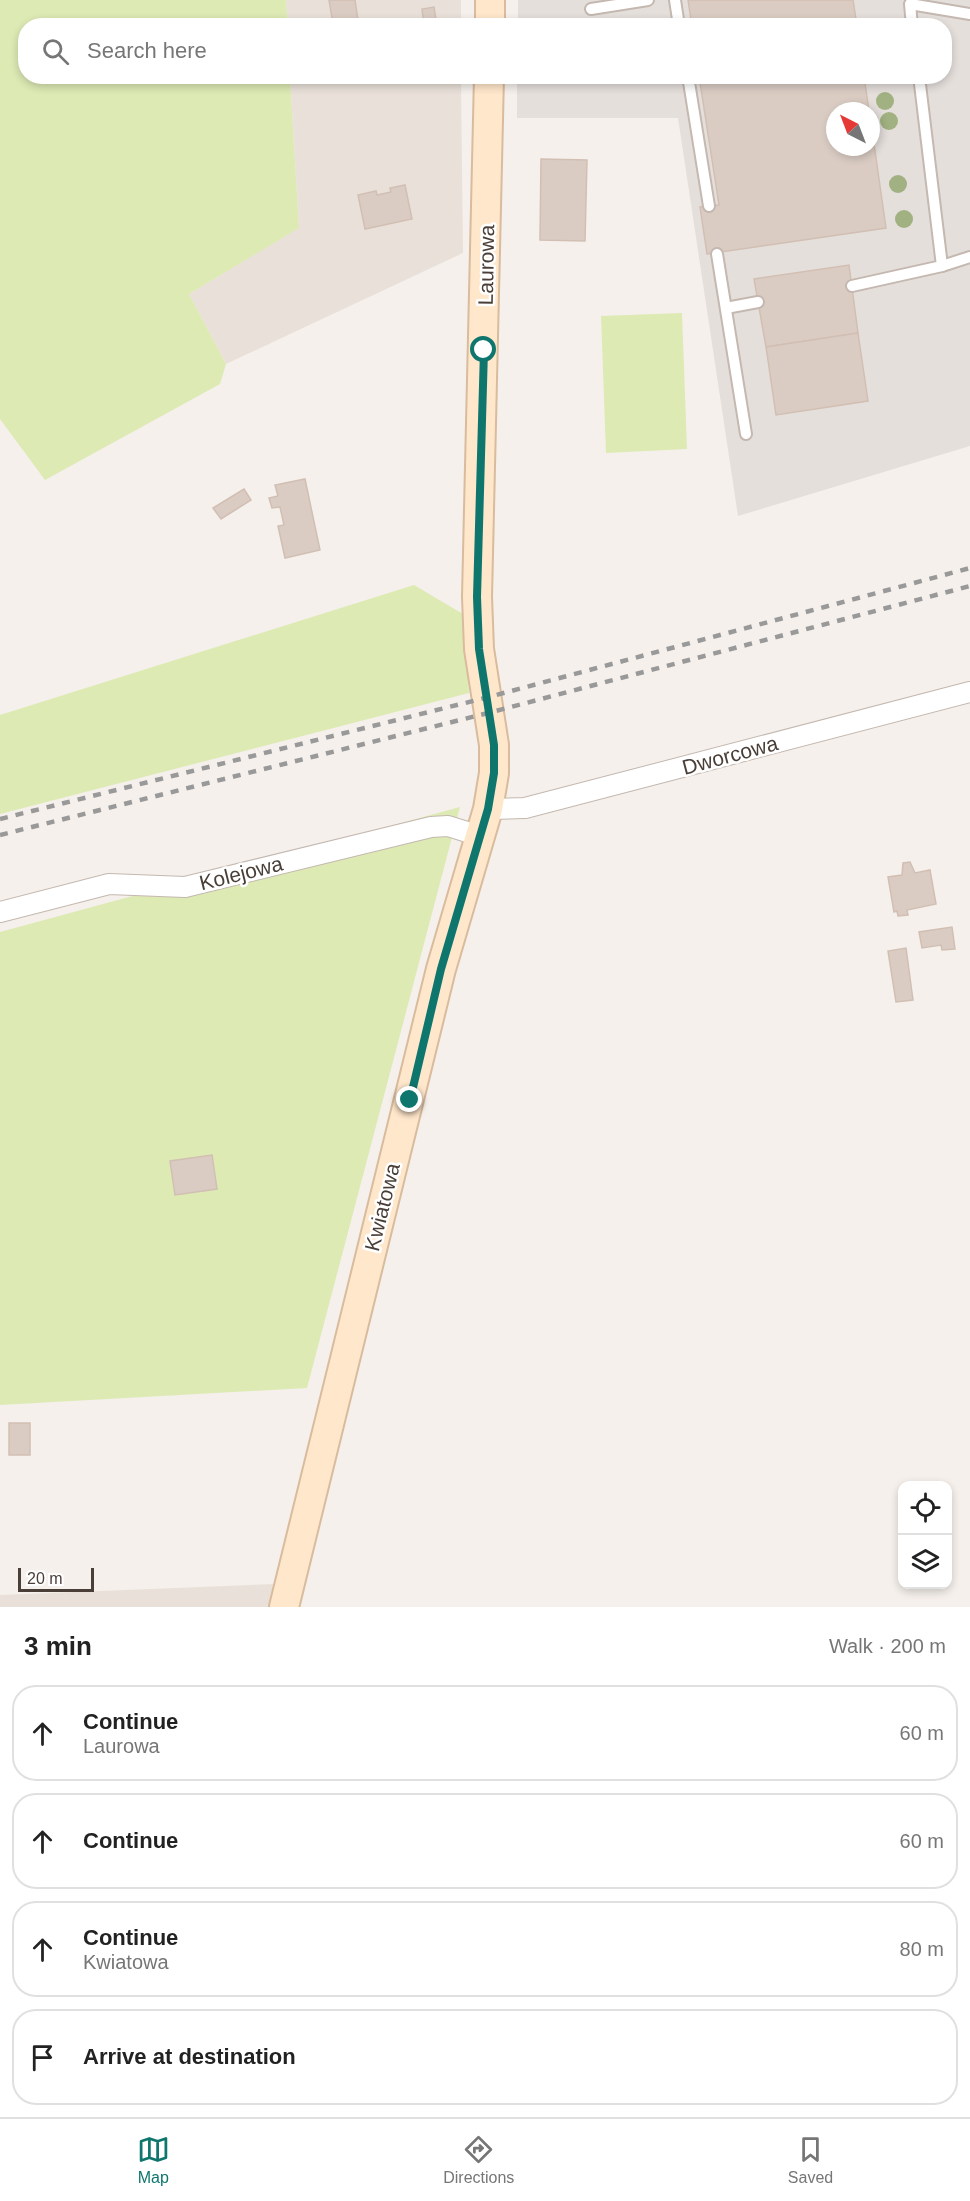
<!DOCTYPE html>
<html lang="en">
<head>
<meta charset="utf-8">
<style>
  body { margin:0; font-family:Arial,sans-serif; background:#f2f2f2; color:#222 }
  .controls { position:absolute; right:18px; bottom:18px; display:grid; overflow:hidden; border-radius:12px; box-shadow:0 3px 9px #0003 }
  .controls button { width:54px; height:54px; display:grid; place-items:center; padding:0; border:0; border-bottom:2px solid #e0e0e0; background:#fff; color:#222; font:30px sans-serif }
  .compass { position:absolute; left:826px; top:102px; width:54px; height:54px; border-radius:50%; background:#fff; box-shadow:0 3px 9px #0003; rotate:318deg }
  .scale { position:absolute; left:18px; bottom:15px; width:76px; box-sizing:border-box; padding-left:6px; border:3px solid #4a3f38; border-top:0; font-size:16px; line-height:21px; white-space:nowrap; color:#4a3f38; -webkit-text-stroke:4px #fff; paint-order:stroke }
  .stop { position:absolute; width:18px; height:18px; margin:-14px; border:4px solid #0f766e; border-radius:50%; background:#fff }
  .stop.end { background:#0f766e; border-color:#fff; box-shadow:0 2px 6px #0008 }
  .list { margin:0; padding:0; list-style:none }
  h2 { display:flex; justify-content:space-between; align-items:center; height:78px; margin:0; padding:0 24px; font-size:26px }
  h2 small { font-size:20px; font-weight:400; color:#767676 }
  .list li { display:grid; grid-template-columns:39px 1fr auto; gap:18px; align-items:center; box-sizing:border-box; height:96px; margin:0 12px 12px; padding:0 12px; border:2px solid #e0e0e0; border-radius:24px }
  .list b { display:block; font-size:22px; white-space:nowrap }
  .list p { margin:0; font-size:20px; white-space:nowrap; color:#767676 }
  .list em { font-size:20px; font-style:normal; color:#767676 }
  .icon { flex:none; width:33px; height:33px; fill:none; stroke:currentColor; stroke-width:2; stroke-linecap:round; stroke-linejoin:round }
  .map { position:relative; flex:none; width:970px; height:1607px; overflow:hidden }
  .search { position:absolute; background:#fff; box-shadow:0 3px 9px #0003; left:18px; right:18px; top:18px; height:66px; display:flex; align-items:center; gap:15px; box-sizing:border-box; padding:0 21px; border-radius:24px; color:#767676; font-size:22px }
  .sheet { height:510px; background:#fff }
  nav { display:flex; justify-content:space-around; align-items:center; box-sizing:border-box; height:84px; border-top:2px solid #e0e0e0; background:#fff; font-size:16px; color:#767676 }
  nav a { display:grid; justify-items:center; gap:3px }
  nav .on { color:#0f766e }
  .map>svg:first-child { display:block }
</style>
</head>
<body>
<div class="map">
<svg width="970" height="1607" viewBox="0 0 970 1607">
  <rect width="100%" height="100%" fill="#f5f0eb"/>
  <g fill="#e9e1d9">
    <path d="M286,0H461V25H288Z"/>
    <path d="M290,77H461L463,253L226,364L189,294L299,227Z"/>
    <path d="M273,1584L271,1607H0V1595Z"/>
  </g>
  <path fill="#e5dfdc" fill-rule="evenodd" d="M518,0H970V446L738,516L678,118H517V77L944,76V26L518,25ZM835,111H871V147H835Z"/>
  <g fill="#ddeab4">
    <path d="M0,0H286L288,25L26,26V76L290,77L299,228L189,294L226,364L220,384L45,480L0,419Z"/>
    <path d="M682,313L687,449L606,453L601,316Z"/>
    <path d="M414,585L463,614L469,693L0,814V715Z"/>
    <path d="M460,807L307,1388L0,1405V932Z"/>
  </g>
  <g fill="#daccc3" stroke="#d2bfb3" stroke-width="1.5">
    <path d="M329,0H355L358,20L333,24Z"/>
    <path d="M688,0H853L857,26H692Z"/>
    <path d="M434,7L437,26H424L422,9Z"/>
    <path d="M657,19L658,26H613Z"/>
    <path d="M699,76H864L869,111H835V147H871V123L886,228L707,254L700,207L719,205Z"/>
    <path d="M541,159L587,160L585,241L540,240Z"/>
    <path d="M405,185L412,219L365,229L358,195L376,191L377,195L391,192L390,188Z"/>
    <path d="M849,265L858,333L766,347L754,279Z"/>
    <path d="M858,333L868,401L776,415L766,347Z"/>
    <path d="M305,479L320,550L285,558L278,526L284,525L280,507L272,508L269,498L278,496L275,485Z"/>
    <path d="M244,489L251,500L221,519L213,508Z"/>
    <path d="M910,862L915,873L930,870L936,904L907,910L908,915L898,916L897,911L894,912L888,877L902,875L903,863Z"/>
    <path d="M952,927L955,949L942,950L941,945L922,948L919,932Z"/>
    <path d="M906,948L913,1000L896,1002L888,951Z"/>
    <path d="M212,1155L217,1189L175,1195L170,1161Z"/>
    <rect x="9" y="1423" width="21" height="32"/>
  </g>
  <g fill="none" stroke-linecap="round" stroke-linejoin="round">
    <defs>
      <g id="lane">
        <path d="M675,0L679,26"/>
        <path d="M591,9L648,0"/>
        <path d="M912,26L910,4L970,14"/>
        <path d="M688,76L709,206"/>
        <path d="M717,254L746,434"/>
        <path d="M942,266L970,257"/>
        <path d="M852,286L942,266L919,76"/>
        <path d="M726,308L758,302"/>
      </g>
      <g id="street">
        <path d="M488,809L525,808L970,692"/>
        <path d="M0,912L109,884L185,887L431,827L448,826L480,836"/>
      </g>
      <g id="secondary">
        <path d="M490,26V0"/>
        <path d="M284,1607L441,969L488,809L494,773V745L479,649L477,597L489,76"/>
      </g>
    </defs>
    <use href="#lane" stroke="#c4b8b0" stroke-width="14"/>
    <use href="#street" stroke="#c4b8b0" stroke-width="22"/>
    <use href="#secondary" stroke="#d9bb9d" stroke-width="32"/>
    <use href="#lane" stroke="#fff" stroke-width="10"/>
    <use href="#street" stroke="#fff" stroke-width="20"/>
    <use href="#secondary" stroke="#ffe7cb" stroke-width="28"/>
    <g stroke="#999" stroke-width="4.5" stroke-dasharray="8 8" stroke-linecap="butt">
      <path d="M0,819L485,698L970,568"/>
      <path d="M0,835L488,713L970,586"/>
    </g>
  </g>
  <g fill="#a1b181">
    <circle cx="885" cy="101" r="9"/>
    <circle cx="889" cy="121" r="9"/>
    <circle cx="898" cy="184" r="9"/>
    <circle cx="904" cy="219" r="9"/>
  </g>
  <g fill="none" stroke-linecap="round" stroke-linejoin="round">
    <path stroke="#0f766e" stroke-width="8" d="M410,1100L441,969L488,809L494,773V745L479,649L477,597L484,350"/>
  </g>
  <g text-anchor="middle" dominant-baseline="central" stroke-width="5" stroke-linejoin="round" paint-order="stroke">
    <g font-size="21" fill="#4a3f38" stroke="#fff">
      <text transform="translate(486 265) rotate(-89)">Laurowa</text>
      <text transform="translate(730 755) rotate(-15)">Dworcowa</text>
      <text transform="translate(241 873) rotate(-14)">Kolejowa</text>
      <text transform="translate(382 1207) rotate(-76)">Kwiatowa</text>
    </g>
  </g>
</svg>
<div class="controls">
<button><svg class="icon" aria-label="locate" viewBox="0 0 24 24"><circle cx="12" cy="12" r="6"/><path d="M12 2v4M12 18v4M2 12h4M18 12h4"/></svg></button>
<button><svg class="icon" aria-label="layers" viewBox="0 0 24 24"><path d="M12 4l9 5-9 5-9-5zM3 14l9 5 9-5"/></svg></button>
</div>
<svg class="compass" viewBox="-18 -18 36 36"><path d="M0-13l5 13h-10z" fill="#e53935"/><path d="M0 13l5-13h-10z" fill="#767676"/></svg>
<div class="scale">20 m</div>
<div class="stop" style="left:484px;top:350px"></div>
<div class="stop end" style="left:410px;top:1100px"></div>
<div class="search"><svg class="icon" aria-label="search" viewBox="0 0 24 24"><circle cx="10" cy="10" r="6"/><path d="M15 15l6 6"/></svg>Search here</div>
</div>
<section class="sheet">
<h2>3 min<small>Walk · 200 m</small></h2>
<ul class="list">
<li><svg class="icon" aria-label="ahead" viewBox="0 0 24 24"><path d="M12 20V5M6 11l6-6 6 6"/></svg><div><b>Continue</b><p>Laurowa</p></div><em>60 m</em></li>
<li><svg class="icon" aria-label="ahead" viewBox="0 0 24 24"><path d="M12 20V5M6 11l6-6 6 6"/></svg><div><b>Continue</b></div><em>60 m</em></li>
<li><svg class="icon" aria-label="ahead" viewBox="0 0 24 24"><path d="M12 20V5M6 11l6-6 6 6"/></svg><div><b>Continue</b><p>Kwiatowa</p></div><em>80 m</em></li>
<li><svg class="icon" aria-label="arrive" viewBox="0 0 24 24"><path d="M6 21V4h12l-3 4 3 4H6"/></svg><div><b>Arrive at destination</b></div></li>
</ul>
</section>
<nav>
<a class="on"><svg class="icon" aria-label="map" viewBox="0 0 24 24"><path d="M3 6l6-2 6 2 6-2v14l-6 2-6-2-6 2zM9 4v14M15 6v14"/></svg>Map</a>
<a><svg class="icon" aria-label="directions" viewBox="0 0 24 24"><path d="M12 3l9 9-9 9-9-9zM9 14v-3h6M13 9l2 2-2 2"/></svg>Directions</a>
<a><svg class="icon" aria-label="saved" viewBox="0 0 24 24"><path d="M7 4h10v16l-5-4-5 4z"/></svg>Saved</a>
</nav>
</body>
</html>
